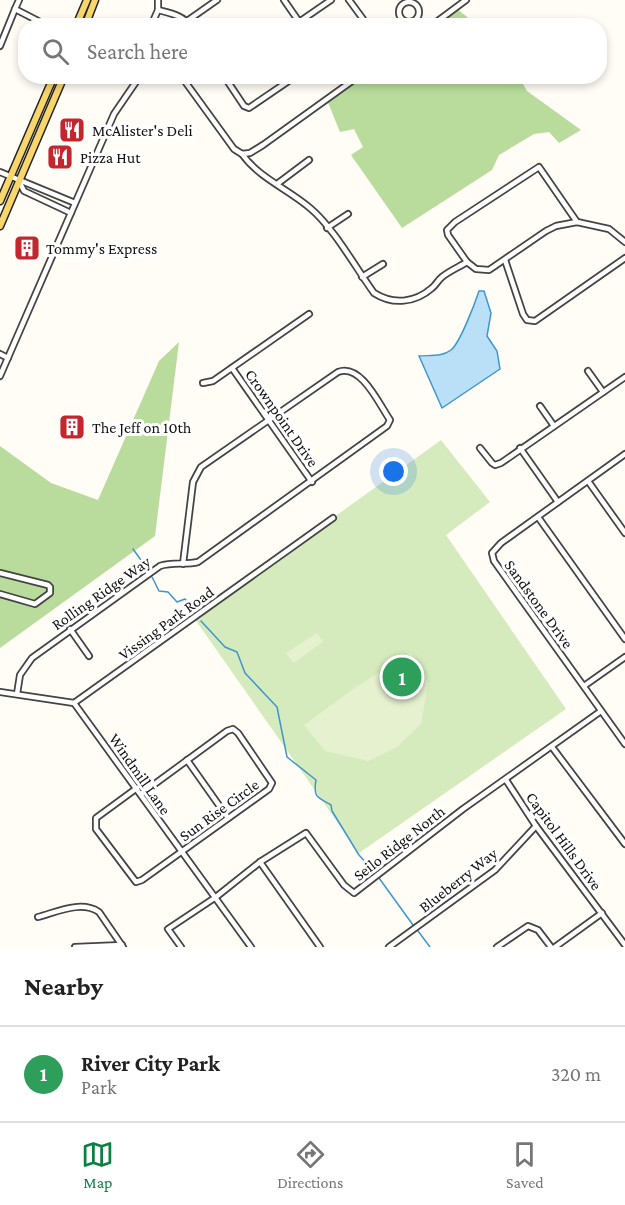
<!DOCTYPE html>
<html lang="en">
<head>
<meta charset="utf-8">
<style>
  body { margin:0; font-family:"Crimson Pro",serif; background:#f2f2f2; color:#222 }
  .you { position:absolute; left:394px; top:472px; width:21px; height:21px; margin:-15px; border:4px solid #fff; border-radius:50%; background:#1a73e8; box-shadow:0 0 0 9px #1a73e833 }
  .badge { display:grid; place-items:center; width:39px; height:39px; border-radius:50%; background:#0b8043; color:#fff; font-size:20px; font-weight:700 }
  .pin { position:absolute; translate:-50% -50%; border:3px solid #fff; box-shadow:0 2px 6px #0006 }
  .list { margin:0; padding:0; list-style:none }
  h2 { display:flex; justify-content:space-between; align-items:center; height:78px; margin:0; padding:0 24px; font-size:26px }
  h2 small { font-size:20px; font-weight:400; color:#767676 }
  .list li { display:grid; grid-template-columns:39px 1fr auto; gap:18px; align-items:center; box-sizing:border-box; height:96px; padding:0 24px; border-top:2px solid #e0e0e0 }
  .list b { display:block; font-size:22px; white-space:nowrap }
  .list p { margin:0; font-size:20px; white-space:nowrap; color:#767676 }
  .list em { font-size:20px; font-style:normal; color:#767676 }
  .icon { flex:none; width:33px; height:33px; fill:none; stroke:currentColor; stroke-width:2; stroke-linecap:round; stroke-linejoin:round }
  .map { position:relative; flex:none; width:625px; height:947px; overflow:hidden }
  .search { position:absolute; background:#fff; box-shadow:0 3px 9px #0003; left:18px; right:18px; top:18px; height:66px; display:flex; align-items:center; gap:15px; box-sizing:border-box; padding:0 21px; border-radius:24px; color:#767676; font-size:22px }
  .sheet { height:174px; background:#fff }
  nav { display:flex; justify-content:space-around; align-items:center; box-sizing:border-box; height:84px; border-top:2px solid #e0e0e0; background:#fff; font-size:16px; color:#767676 }
  nav a { display:grid; justify-items:center; gap:3px }
  nav .on { color:#0b8043 }
  .map>svg:first-child { display:block }
</style>
</head>
<body>
<div class="map">
<svg width="625" height="947" viewBox="0 0 625 947">
  <rect width="100%" height="100%" fill="#fffdf5"/>
  <path fill="#d5ebbd" d="M441,440L490,502L446,535L566,709L359,853L194,618Z"/>
  <g fill="#b9dc9c">
    <path d="M456,8L477,25L431,26Z"/>
    <path d="M359,77H519L527,91L581,130L559,143L549,132L534,134L499,155L492,170L402,228L351,155L363,147L354,129L340,132L327,100Z"/>
    <path d="M179,342L155,536L0,648V446L51,483L98,500L159,361Z"/>
  </g>
  <g fill="#e6f2cf">
    <path d="M317,633L323,642L293,663L286,653Z"/>
    <path d="M411,652L428,683L421,724L397,747L368,761L325,751L304,725L356,687Z"/>
  </g>
  <path fill="#b9e0f7" stroke="#3f96cf" stroke-width="1.5" d="M479,291H484L491,313L487,336L497,351L500,369L442,408L419,356C430,355 442,357 451,350C460,343 475,303 479,291Z"/>
  <g fill="none" stroke-linecap="round" stroke-linejoin="round">
    <g stroke="#3f96cf" stroke-width="1.5">
      <path d="M133,549L146,567"/>
      <path d="M152,577L159,591L168,592L177,602L185,599L192,606"/>
      <path d="M201,621L225,647L237,652L245,673L277,707L287,757L316,780C313,797 317,797 331,805L332,811L359,855L374,872"/>
      <path d="M379,878L413,925"/>
      <path d="M418,931L430,947"/>
    </g>
    <defs>
      <g id="minor">
        <path d="M19,0L15,9L48,26"/>
        <path d="M284,0L302,26"/>
        <path d="M349,0L363,19L364,26"/>
        <circle cx="409" cy="12" r="10"/>
        <path d="M158,10C169,13 183,15 190,26"/>
        <path d="M187,21L217,0"/>
        <path d="M299,22L331,0"/>
        <path d="M151,26L158,10V0"/>
        <path d="M431,26L466,0"/>
        <path d="M0,46L15,9"/>
        <path d="M181,76L234,149L242,154L250,153L263,145L359,76"/>
        <path d="M224,76L244,106L249,108L296,76"/>
        <path d="M242,154C259,178 288,189 310,208C333,227 356,268 374,293C393,305 415,303 432,288C436,285 438,280 442,277C449,271 459,267 467,262L448,235L447,230L455,222L539,167L577,222"/>
        <path d="M0,172L75,203"/>
        <path d="M19,181L24,191L71,213"/>
        <path d="M277,184L309,160"/>
        <path d="M327,228L348,214"/>
        <path d="M505,260L523,314L527,320L535,321L625,258"/>
        <path d="M467,262L476,269L489,270L546,231L556,226L577,222L609,229L625,242"/>
        <path d="M362,277L383,264"/>
        <path d="M0,354L8,358"/>
        <path d="M232,368L312,482"/>
        <path d="M588,371L603,392"/>
        <path d="M0,376L114,114L140,76"/>
        <path d="M203,383L213,381L309,314"/>
        <path d="M540,406L554,426"/>
        <path d="M480,448L492,463L495,465L501,463L625,377"/>
        <path d="M520,448L558,502"/>
        <path d="M625,454L501,543L492,553L494,561L625,744"/>
        <path d="M588,481L625,533"/>
        <path d="M538,517L625,639"/>
        <path d="M0,573L48,585L50,587V593L35,604L0,594"/>
        <path d="M70,629L89,656"/>
        <path d="M584,686L625,657"/>
        <path d="M0,692L74,703L333,518"/>
        <path d="M17,694L20,675L32,658L160,566C172,562 186,565 198,562L387,426L390,420C379,404 361,363 338,372L201,467L193,482L183,564"/>
        <path d="M74,703L251,947"/>
        <path d="M552,747L625,844"/>
        <path d="M187,760L228,818"/>
        <path d="M506,780L536,826L625,945"/>
        <path d="M137,788L96,818V829L136,882L142,880L269,789L272,783L238,733L233,729L227,731L141,794"/>
        <path d="M260,862L320,947"/>
        <path d="M38,917C57,912 81,900 99,912L123,947"/>
        <path d="M75,947L122,945"/>
        <path d="M181,947L168,929L216,897L260,862L306,833L344,885L354,893L463,809L601,711"/>
        <path d="M389,947L495,870L536,826"/>
        <path d="M497,947L528,926L538,930L551,947"/>
        <path d="M555,947L602,913"/>
      </g>
      <g id="major">
        <path d="M76,26L87,0"/>
        <path d="M85,26L95,0"/>
        <path d="M0,201L54,76"/>
        <path d="M0,226L64,76"/>
      </g>
    </defs>
    <use href="#minor" stroke="#444" stroke-width="8"/>
    <use href="#major" stroke="#222" stroke-width="9"/>
    <use href="#minor" stroke="#fff" stroke-width="4.5"/>
    <use href="#major" stroke="#f9d66b" stroke-width="6"/>
  </g>
  <defs>
    <symbol id="restaurant-square" viewBox="-11 -11 22 22"><rect x="-9" y="-9" width="18" height="18" rx="4" fill="#c4262e" stroke="#fff"/><path d="M-5-6h1v4h1v-4h1v4h1v-4h1v5L-1.5 .5V6h-2V.5L-5-1ZM5-6V6H3V1.5H1.5Q1.5-4 5-6Z" fill="#fff"/></symbol>
    <symbol id="building-square" viewBox="-11 -11 22 22"><rect x="-9" y="-9" width="18" height="18" rx="4" fill="#c4262e" stroke="#fff"/><path d="M-4-6H4V6H1V3H-1V6H-4ZM-2.5-4.3h1.7v1.8h-1.7ZM.8-4.3h1.7v1.8H.8ZM-2.5-1h1.7V.8h-1.7ZM.8-1h1.7V.8H.8Z" fill="#fff"/></symbol>
  </defs>
  <g fill-rule="evenodd">
    <use href="#restaurant-square" x="57" y="115" width="30" height="30"/>
    <use href="#restaurant-square" x="45" y="142" width="30" height="30"/>
    <use href="#building-square" x="12" y="233" width="30" height="30"/>
    <use href="#building-square" x="57" y="412" width="30" height="30"/>
  </g>
  <g text-anchor="middle" dominant-baseline="central" stroke-width="6" stroke-linejoin="round" paint-order="stroke">
    <g font-size="16" fill="#111" stroke="#fff" text-anchor="start">
      <text x="92" y="130">McAlister's Deli</text>
      <text x="80" y="157">Pizza Hut</text>
      <text x="46" y="248">Tommy's Express</text>
      <text x="92" y="427">The Jeff on 10th</text>
    </g>
    <g font-size="16" fill="#111" stroke="#fff">
      <text transform="translate(282 418) rotate(55)">Crownpoint Drive</text>
      <text transform="translate(101 593) rotate(-35)">Rolling Ridge Way</text>
      <text transform="translate(539 604) rotate(54)">Sandstone Drive</text>
      <text transform="translate(166 623) rotate(-36)">Vissing Park Road</text>
      <text transform="translate(140 774) rotate(55)">Windmill Lane</text>
      <text transform="translate(219 810) rotate(-36)">Sun Rise Circle</text>
      <text transform="translate(564 841) rotate(54)">Capitol Hills Drive</text>
      <text transform="translate(399 843) rotate(-38)">Seilo Ridge North</text>
      <text transform="translate(458 880) rotate(-38)">Blueberry Way</text>
    </g>
  </g>
</svg>
<div class="you"></div>
<div class="pin badge" style="left:402px;top:677px;background:#2e9e5b">1</div>
<div class="search"><svg class="icon" aria-label="search" viewBox="0 0 24 24"><circle cx="10" cy="10" r="6"/><path d="M15 15l6 6"/></svg>Search here</div>
</div>
<section class="sheet">
<h2>Nearby<small></small></h2>
<ul class="list">
<li><span class="badge" style="background:#2e9e5b">1</span><div><b>River City Park</b><p>Park</p></div><em>320 m</em></li>
</ul>
</section>
<nav>
<a class="on"><svg class="icon" aria-label="map" viewBox="0 0 24 24"><path d="M3 6l6-2 6 2 6-2v14l-6 2-6-2-6 2zM9 4v14M15 6v14"/></svg>Map</a>
<a><svg class="icon" aria-label="directions" viewBox="0 0 24 24"><path d="M12 3l9 9-9 9-9-9zM9 14v-3h6M13 9l2 2-2 2"/></svg>Directions</a>
<a><svg class="icon" aria-label="saved" viewBox="0 0 24 24"><path d="M7 4h10v16l-5-4-5 4z"/></svg>Saved</a>
</nav>
</body>
</html>
